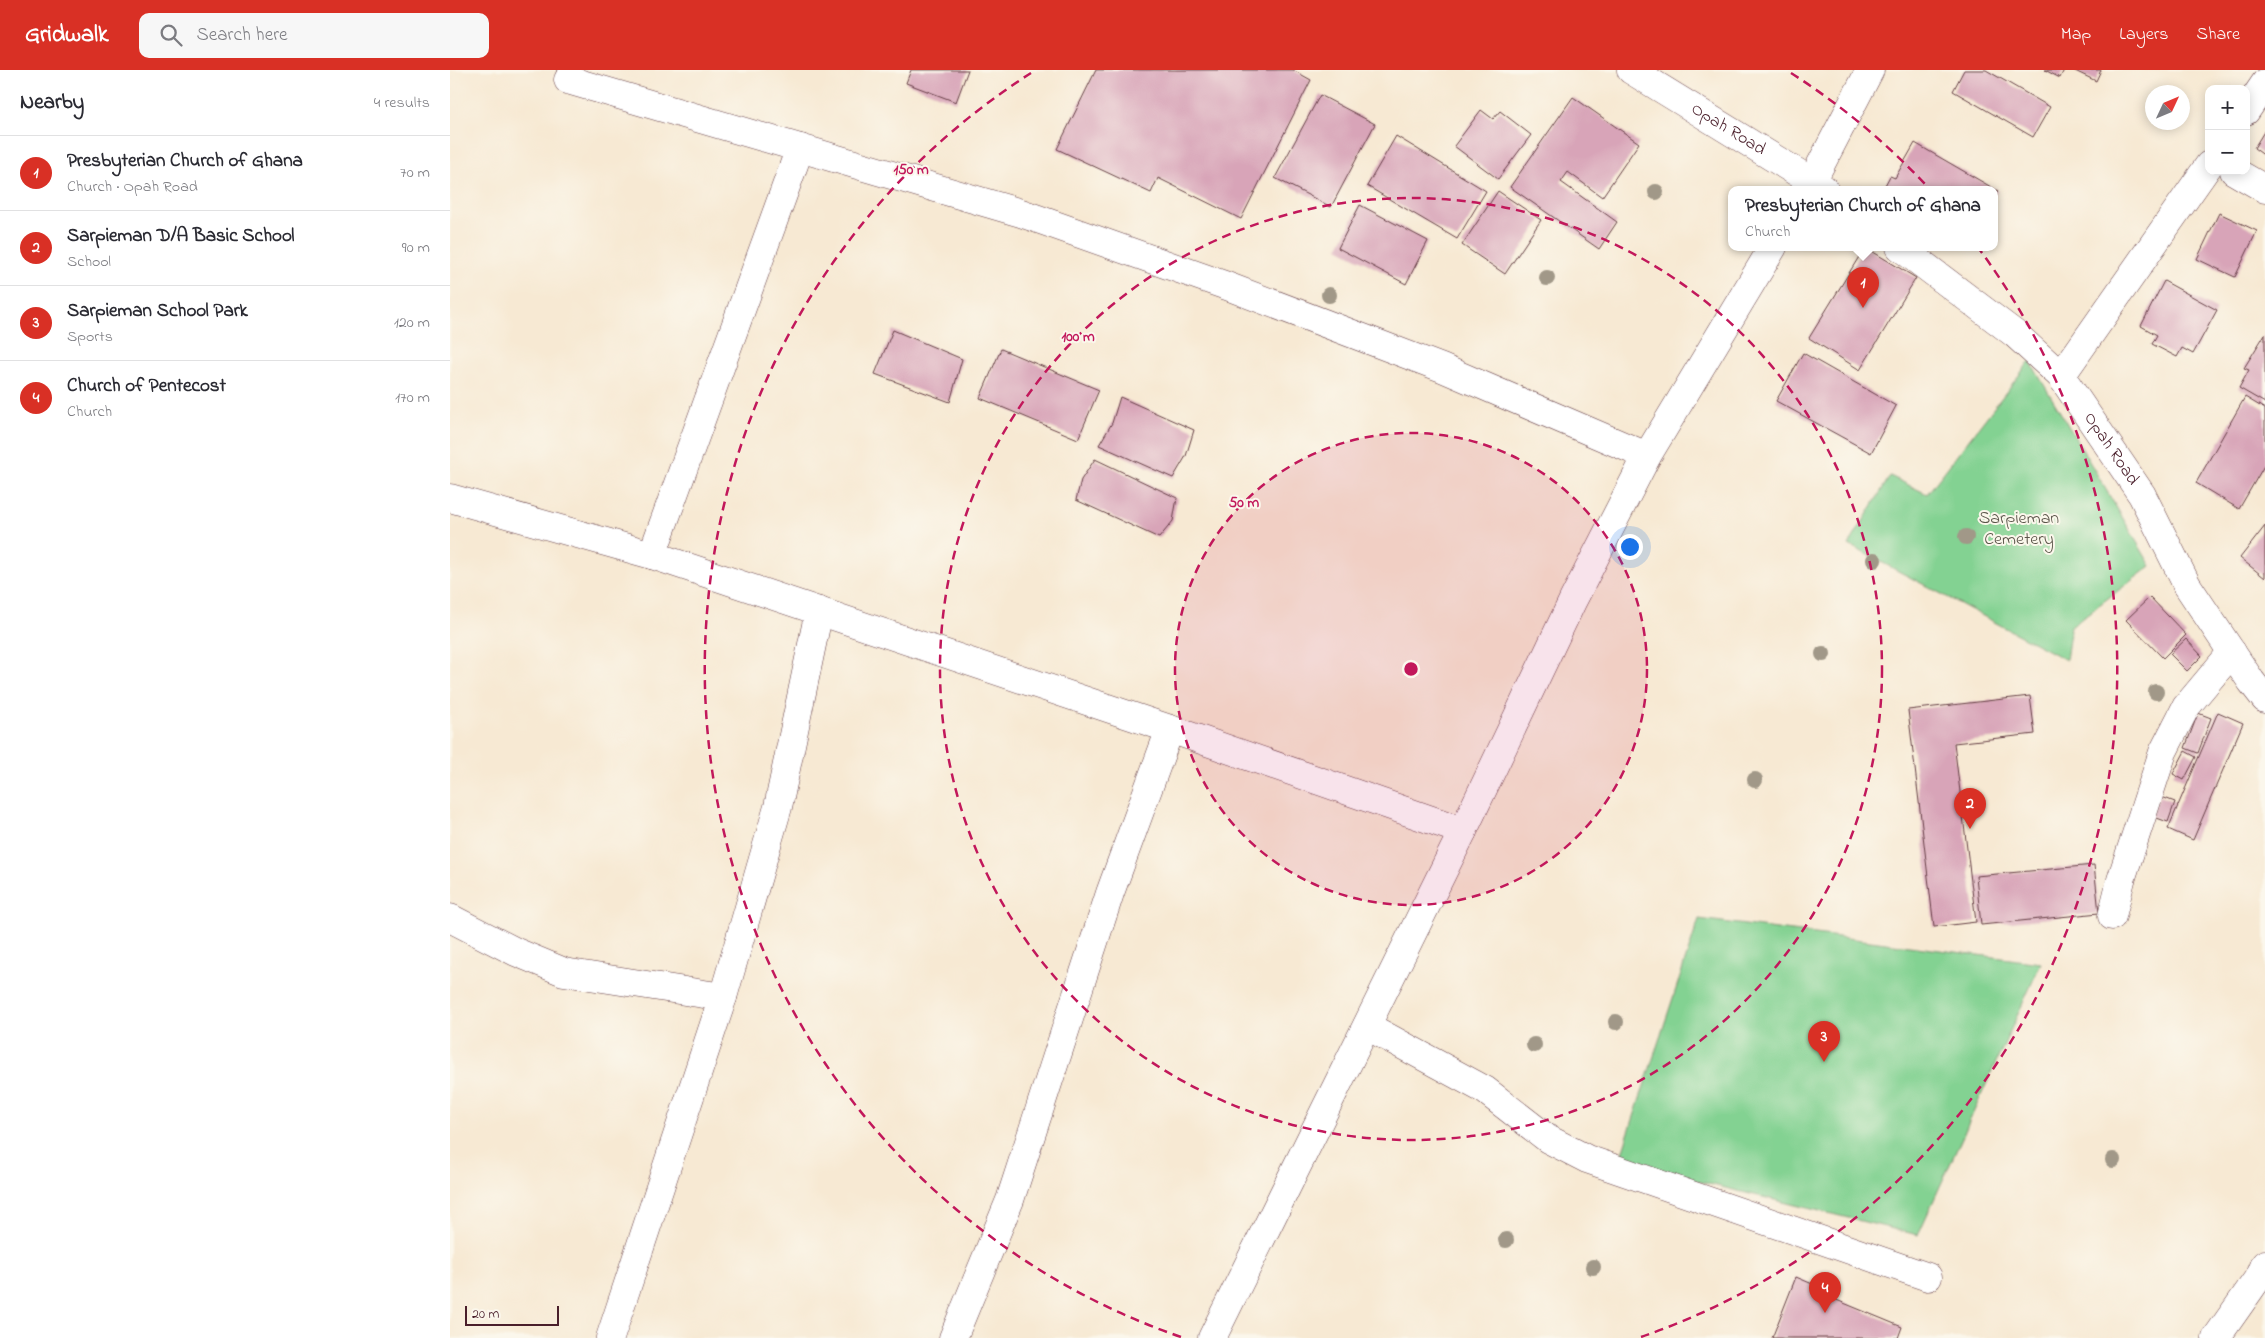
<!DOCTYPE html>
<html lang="en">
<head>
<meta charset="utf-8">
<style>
  body { margin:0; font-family:"Indie Flower",sans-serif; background:#f7f7f7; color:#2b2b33 }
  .controls { position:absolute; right:15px; top:15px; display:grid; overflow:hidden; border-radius:10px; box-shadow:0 2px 12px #0003 }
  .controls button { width:45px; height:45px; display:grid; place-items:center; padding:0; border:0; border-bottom:1px solid #e1e1e2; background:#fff; color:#2b2b33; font:25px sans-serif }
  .compass { position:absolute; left:1695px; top:15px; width:45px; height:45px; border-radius:50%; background:#fff; box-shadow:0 2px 12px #0003; rotate:46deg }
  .scale { position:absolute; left:15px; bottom:12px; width:94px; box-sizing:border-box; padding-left:5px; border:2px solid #4a1f2b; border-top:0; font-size:14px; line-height:18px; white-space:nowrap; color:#4a1f2b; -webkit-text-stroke:4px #fbf7ec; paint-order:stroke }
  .you { position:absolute; left:1179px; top:476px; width:18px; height:18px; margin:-12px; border:4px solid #fff; border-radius:50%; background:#1a73e8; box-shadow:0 0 0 8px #1a73e833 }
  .badge { display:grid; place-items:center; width:32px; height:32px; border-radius:50%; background:#d93025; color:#fff; font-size:16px; font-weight:700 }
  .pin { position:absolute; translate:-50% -41px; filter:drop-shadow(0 1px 2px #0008) }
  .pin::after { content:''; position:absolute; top:26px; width:18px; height:15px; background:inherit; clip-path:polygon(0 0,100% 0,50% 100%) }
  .popup { position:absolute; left:1278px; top:116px; width:270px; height:65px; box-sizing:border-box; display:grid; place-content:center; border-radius:10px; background:#fff; filter:drop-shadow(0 1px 4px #0005); font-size:16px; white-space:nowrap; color:#7c7c81 }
  .popup b { font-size:19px; color:#2b2b33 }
  .popup::after { content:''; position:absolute; left:50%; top:100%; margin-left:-10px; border:10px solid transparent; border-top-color:#fff }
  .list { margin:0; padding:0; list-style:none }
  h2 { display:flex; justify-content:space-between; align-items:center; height:65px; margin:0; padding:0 20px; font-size:21px }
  h2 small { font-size:16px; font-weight:400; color:#7c7c81 }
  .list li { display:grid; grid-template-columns:32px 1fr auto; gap:15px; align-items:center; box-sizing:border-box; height:75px; padding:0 20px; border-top:1px solid #e1e1e2 }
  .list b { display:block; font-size:19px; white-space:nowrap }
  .list p { margin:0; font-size:16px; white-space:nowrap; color:#7c7c81 }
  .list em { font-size:16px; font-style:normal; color:#7c7c81 }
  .icon { flex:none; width:28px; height:28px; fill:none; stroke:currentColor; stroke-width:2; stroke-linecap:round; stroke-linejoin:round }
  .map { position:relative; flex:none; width:1815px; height:1268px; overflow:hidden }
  header { display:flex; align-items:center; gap:30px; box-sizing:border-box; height:70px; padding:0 25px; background:#d93025; color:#fff }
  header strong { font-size:24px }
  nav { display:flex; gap:28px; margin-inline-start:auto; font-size:18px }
  .search { width:350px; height:45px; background:#f7f7f7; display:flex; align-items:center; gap:12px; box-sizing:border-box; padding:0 18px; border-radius:10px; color:#7c7c81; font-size:19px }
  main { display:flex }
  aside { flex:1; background:#fff }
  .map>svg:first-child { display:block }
</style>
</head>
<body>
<header>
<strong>Gridwalk</strong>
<div class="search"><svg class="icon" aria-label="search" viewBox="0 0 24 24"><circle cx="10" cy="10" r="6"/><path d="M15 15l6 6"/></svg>Search here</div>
<nav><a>Map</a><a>Layers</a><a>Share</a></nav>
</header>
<main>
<aside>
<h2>Nearby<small>4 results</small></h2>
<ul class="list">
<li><span class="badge">1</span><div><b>Presbyterian Church of Ghana</b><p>Church · Opah Road</p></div><em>70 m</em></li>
<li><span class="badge">2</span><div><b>Sarpieman D/A Basic School</b><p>School</p></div><em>90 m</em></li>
<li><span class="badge">3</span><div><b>Sarpieman School Park</b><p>Sports</p></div><em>120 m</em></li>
<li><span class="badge">4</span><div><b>Church of Pentecost</b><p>Church</p></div><em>170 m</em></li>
</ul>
</aside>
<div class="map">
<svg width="1815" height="1268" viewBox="0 0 1815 1268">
  <rect width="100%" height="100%" fill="#fbf7ec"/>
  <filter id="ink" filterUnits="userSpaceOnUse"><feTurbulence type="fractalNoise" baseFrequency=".02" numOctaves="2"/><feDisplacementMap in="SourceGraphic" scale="10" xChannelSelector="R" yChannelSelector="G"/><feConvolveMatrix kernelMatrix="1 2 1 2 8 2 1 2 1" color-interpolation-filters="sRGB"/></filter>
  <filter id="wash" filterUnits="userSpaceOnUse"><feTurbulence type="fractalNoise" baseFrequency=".0096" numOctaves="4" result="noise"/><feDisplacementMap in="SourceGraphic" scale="20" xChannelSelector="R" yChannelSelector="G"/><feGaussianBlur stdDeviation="1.12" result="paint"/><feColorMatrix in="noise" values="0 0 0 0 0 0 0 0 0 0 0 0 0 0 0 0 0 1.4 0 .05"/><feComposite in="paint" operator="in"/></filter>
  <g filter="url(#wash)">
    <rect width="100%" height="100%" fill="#f7e9d3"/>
    <g fill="#83d292" stroke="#66785e">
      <path d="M1580,291L1701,496L1621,556L1616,590L1399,475L1440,406L1477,424Z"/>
      <path d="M1249,849L1591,893L1468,1165L1169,1092Z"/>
    </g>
    <g id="blocks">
      <g fill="#d8a4b8">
        <path d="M461,0H518L506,32L456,13Z"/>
        <path d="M646,0H843L861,10L791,149L708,108L701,123L607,79Z"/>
        <path d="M1514,0H1536L1600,37L1583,67L1503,21Z"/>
        <path d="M1595,0H1614L1610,8Z"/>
        <path d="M1623,0H1651L1646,11Z"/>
        <path d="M870,25L925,54L881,137L825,108Z"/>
        <path d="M1123,27L1189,73L1152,127L1118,102L1111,112L1167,152L1149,179L1060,117Z"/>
        <path d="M1031,40L1043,49L1050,41L1081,65L1048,109L1004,76Z"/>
        <path d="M1815,60V86L1804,78Z"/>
        <path d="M946,66L1036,121L1007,169L917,116Z"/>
        <path d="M1465,73L1548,121L1544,127V119H1433L1440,106L1445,108Z"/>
        <path d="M1048,121L1091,150L1055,204L1012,175Z"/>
        <path d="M910,135L978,171L956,214L888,178Z"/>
        <path d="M1769,143L1807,161L1785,207L1747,189Z"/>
        <path d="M1415,177L1466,208L1410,300L1359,268Z"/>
        <path d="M1714,211L1767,240L1743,284L1732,278L1727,287L1702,274L1707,265L1691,256Z"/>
        <path d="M443,260L512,289L500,332L425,304Z"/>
        <path d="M1815,264V333L1789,318L1799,300L1794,298Z"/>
        <path d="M551,279L649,320L628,369L530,328Z"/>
        <path d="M1353,283L1446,336L1421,383L1326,331Z"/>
        <path d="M670,327L744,360L736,386L723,408L649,375L662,353Z"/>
        <path d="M1795,327L1815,339V394L1789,439L1746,413Z"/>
        <path d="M645,389L727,428L723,451L709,468L626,430L631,410Z"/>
        <path d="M1815,456V508L1790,488Z"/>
        <path d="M1700,527L1736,565L1713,588L1676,550Z"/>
        <path d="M1736,569L1752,586L1737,601L1720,584Z"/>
        <path d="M1580,626L1585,664L1504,673L1526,852L1484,857L1458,640Z"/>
        <path d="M1768,642L1793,653L1743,770L1718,759Z"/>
        <path d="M1748,643L1761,648L1748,683L1735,678Z"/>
        <path d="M1735,681L1746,687L1734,710L1723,704Z"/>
        <path d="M1709,726L1725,732L1718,752L1701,746Z"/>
        <path d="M1644,795L1649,843L1531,855L1526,806Z"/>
        <path d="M1346,1207L1386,1224L1384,1229L1452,1257L1448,1268H1322Z"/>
      </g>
    </g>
  </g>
  <g filter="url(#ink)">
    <use href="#blocks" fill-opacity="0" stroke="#643d44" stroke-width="1"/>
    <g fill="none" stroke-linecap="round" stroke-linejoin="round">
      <defs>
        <g id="minor">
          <path id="s1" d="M1181,0L1374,119"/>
          <path d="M118,10L571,143L777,216L992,298L1197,386"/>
          <path d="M1796,41L1815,13"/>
          <path d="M1784,101L1815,119"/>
          <path d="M1358,119L1420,0"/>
          <path id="s2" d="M1450,177L1565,264L1611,306L1692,425L1737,515L1801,611L1815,629"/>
          <path d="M1611,306L1759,95"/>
          <path d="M0,428L202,485L720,659L1013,761"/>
          <path d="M202,485L350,78"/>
          <path d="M1662,846L1671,810L1713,682L1736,637L1782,582"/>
          <path d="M0,848L66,882L114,902L273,927"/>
          <path d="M917,956L1035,1020L1098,1069L1137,1089L1478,1207"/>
          <path d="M160,1268L273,927L328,737L369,541"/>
          <path d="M503,1268L560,1130L660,823L720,659"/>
          <path d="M762,1268L1013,761L1123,530L1197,386L1323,177"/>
          <path d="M1766,1268L1811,1204L1815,1194"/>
        </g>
      </defs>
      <use href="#minor" stroke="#643d44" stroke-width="29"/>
      <use href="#minor" stroke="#fff" stroke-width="28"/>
    </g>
    <g fill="#a19888">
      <circle cx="1206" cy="122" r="8"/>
      <circle cx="1097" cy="208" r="8"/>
      <circle cx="879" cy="225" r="8"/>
      <circle cx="1516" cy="467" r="8"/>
      <circle cx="1424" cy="490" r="8"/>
      <circle cx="1373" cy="584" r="8"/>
      <circle cx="1706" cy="622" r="8"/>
      <circle cx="1305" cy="710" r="8"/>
      <circle cx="1166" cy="952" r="8"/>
      <circle cx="1084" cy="975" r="8"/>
      <circle cx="1663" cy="1090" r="8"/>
      <circle cx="1056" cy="1170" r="8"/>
      <circle cx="1143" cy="1197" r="8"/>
    </g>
  </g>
  <circle cx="961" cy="599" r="236" fill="#c2185b" fill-opacity=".12"/>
  <g fill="none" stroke="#c2185b" stroke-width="2.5" stroke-dasharray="9 6">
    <circle cx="961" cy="599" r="236"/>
    <circle cx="961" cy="599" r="471"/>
    <path d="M731 1267A707 707 0 0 1 581 3M1341 3A707 707 0 0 1 1191 1267"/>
  </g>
  <g text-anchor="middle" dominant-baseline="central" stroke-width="4" stroke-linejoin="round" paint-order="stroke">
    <g font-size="18" fill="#4a1f2b" stroke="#fbf7ec">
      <text stroke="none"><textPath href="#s1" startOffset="114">Opah Road</textPath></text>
      <text stroke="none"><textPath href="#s2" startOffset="295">Opah Road</textPath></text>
    </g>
    <g font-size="18" fill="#5b554a" stroke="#fbf7ec">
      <text x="1569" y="449">Sarpieman<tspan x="1569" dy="21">Cemetery</tspan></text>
    </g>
  </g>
  <circle cx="961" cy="599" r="8" fill="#c2185b" stroke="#fbf7ec" stroke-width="2.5"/>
  <g font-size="15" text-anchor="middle" font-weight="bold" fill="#c2185b" stroke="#fbf7ec" stroke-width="4" stroke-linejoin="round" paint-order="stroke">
    <text x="461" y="104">150 m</text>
    <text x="628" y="271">100 m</text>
    <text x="794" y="437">50 m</text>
  </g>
</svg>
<div class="controls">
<button>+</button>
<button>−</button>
</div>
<svg class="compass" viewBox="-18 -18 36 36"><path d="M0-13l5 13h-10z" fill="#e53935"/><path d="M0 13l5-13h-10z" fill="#7c7c81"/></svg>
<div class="scale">20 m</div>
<div class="you"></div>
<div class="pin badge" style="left:1413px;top:238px">1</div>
<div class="popup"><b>Presbyterian Church of Ghana</b>Church</div>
<div class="pin badge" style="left:1520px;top:759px">2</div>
<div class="pin badge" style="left:1374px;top:992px">3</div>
<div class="pin badge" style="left:1375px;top:1243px">4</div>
</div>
</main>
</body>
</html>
